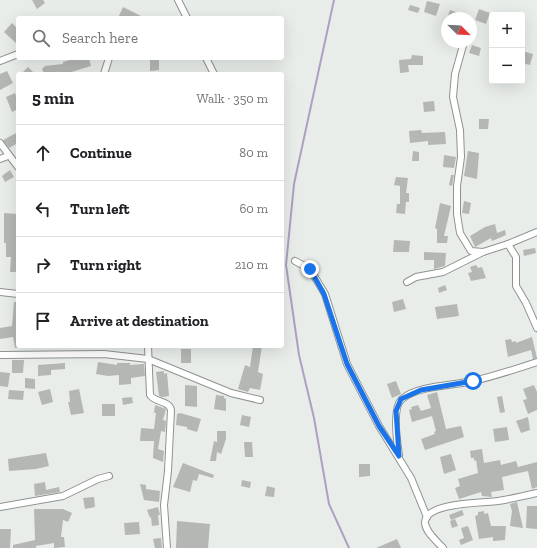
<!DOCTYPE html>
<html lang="en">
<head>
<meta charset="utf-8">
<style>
  body { margin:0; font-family:"Zilla Slab",serif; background:#f2f2f2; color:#202124 }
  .controls { position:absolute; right:12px; top:12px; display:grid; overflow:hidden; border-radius:4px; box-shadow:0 4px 16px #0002 }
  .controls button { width:36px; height:36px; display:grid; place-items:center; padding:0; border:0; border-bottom:1px solid #e0e0e0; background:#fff; color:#202124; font:20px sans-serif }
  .compass { position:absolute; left:441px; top:12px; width:36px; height:36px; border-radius:50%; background:#fff; box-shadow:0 4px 16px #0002; rotate:114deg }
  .stop { position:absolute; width:12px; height:12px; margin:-9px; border:3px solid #1a73e8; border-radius:50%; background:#fff }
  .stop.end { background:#1a73e8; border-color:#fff; box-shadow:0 1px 4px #0008 }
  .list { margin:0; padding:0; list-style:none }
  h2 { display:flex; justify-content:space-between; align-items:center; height:52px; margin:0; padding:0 16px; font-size:17px }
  h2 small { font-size:13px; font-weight:400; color:#757577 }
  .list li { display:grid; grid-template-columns:26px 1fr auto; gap:12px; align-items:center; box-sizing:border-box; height:56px; padding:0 16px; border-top:1px solid #e0e0e0 }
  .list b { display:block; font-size:15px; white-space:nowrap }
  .list em { font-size:13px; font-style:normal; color:#757577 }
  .icon { flex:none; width:22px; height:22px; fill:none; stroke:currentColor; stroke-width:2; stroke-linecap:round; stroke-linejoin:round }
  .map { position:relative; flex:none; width:537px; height:548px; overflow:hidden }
  .search { position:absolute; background:#fff; box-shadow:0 4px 16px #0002; left:16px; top:16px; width:268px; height:44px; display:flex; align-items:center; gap:10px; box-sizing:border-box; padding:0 14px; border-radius:4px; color:#757577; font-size:15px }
  .panel { position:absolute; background:#fff; box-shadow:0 4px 16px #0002; left:16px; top:72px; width:268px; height:276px; border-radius:4px }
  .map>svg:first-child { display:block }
</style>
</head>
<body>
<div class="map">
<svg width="537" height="548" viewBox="0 0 537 548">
  <rect width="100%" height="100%" fill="#e9ede9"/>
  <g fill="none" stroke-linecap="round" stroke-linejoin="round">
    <path stroke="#ada0c2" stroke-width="2" d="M334,0L294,184L286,265L299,355L314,418L329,504L349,548"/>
  </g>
  <g fill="#b4b7b4">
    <path d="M32,0H43L45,3L37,9Z"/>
    <path d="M427,1L440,4L436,16L424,12Z"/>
    <path d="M410,5L420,8L418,13L408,10Z"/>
    <path d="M123,7L145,18H118Z"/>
    <path d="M479,9L490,13L486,24L475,20Z"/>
    <path d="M450,10L470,17L469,18H447Z"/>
    <path d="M12,23L18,29V45L4,32Z"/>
    <path d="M472,45L481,48L479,56L469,53Z"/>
    <path d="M522,51L533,54L530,65L522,63Z"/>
    <path d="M412,55L423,56V65H408L409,72L400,73L399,60L411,59Z"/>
    <path d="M76,58H89L91,66L65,74H44L42,69L45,66L63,64V62Z"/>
    <path d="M150,58H159V70L150,71Z"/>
    <path d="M28,67L35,74H21Z"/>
    <path d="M7,71L13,83L0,90V74Z"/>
    <path d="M15,93L18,102V109L12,112L6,97Z"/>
    <path d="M434,101L435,111L424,112L423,102Z"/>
    <path d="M479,119H489L488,129H479Z"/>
    <path d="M421,130L422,133L445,132L446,144L428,145V141L410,143L409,131Z"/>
    <path d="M18,132V143L9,148L3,140Z"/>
    <path d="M413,151L419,152V161H412Z"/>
    <path d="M468,151L479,153L477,179L464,176Z"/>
    <path d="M444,155L456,157L454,168L443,167Z"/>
    <path d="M10,170L14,177L5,182L2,176Z"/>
    <path d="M451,175H454L452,186L449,185Z"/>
    <path d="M396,177L408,178L406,193H409V202H406L405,214L396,213L397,204H400V186L394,185Z"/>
    <path d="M464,201L471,203L469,214L462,213Z"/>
    <path d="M440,203L451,206L444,236H448L447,243H437V229L435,228Z"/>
    <path d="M4,213L17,214L16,244H18V272H10L11,257H6V243H4Z"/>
    <path d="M495,224L497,233L505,230L506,235L492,241L491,238L475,247L470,236L485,227Z"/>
    <path d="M394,240L410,241L409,252H393Z"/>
    <path d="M535,248L536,253L524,256L523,250Z"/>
    <path d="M424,252L446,253L445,266L434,269V260H424Z"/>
    <path d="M476,265L478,268L482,267L486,278L471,281L468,273L472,272L470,267Z"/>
    <path d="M445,285L447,290L439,293L438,288Z"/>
    <path d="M403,299L406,309L394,312L392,302Z"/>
    <path d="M14,302H18V347L15,348L13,337L0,339V328L12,326Z"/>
    <path d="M457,304L459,316L437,319L435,307Z"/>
    <path d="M532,337L537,358L533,359L531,350L508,357L505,340L511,339L512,342L516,341V343Z"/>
    <path d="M253,346H262L258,372L263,374L260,390L250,388L248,392L238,389L245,365L250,367Z"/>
    <rect x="181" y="349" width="10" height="14"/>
    <path d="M12,360H24L23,373H12Z"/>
    <path d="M98,362L117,365V363H130V365L144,364L145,376L131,378V384L119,385V375L108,376L96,374Z"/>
    <path d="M65,363V369L51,370V375L38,376V365Z"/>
    <path d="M164,371V374L167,373L169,396L162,397L159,396L156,372Z"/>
    <path d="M0,372L10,373L8,387L0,386Z"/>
    <path d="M25,378L35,379V389L25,388Z"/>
    <path d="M396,381L401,394L392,398L387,384Z"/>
    <path d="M185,385L197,386V407L185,406Z"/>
    <path d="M534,385L537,392V410L528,414L523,400L527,399L523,389Z"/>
    <path d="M50,389L53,402L42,405L38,392Z"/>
    <path d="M79,389L84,413L71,415L68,402H70L69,391Z"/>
    <path d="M9,390L24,391L23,400L8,399Z"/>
    <path d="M437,392L446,429L461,426L464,437L425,450L421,439L435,434L434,432L436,431L432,416L412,422L409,410L412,409L411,407L418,405L421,411L431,408L427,395Z"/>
    <path d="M216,395L224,396V398L226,399V411L214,409Z"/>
    <path d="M502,396L505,412L500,413L497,397Z"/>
    <path d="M132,397L133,403L123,405L122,398Z"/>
    <rect x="102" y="404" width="13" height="12"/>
    <path d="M155,405L166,409L163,420L166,421L165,432L161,431L158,449L164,451L163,462L153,458L154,441H140L141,428L154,429L156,413H154Z"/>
    <path d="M180,413L201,419L197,432L187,429V427L176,425L177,414Z"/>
    <path d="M242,415L251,417L249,427L240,425Z"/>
    <path d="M528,417L530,430L521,433L516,421Z"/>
    <path d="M507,427L509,440L495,442L493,429Z"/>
    <path d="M217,431H226V439L221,454L217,452L216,461H210L214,441L217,442Z"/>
    <path d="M244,442H252L253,457H245Z"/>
    <path d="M482,449L484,463L500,460L501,465L516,461L518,467L537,462V487L532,489L528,471L502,477L504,490L491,492L492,497L482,496L481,492L459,499L455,488L460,486L458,479L478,473L476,460L474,461V458H471L470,451Z"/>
    <path d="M46,453L49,466L36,469L9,471L8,459Z"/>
    <path d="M451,454L456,470L444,474L440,457Z"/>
    <path d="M183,463L214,475L213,478L199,474L197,481L193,480L190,492L173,487Z"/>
    <path d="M359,464H370V476L359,477Z"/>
    <path d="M242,480L251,482L250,488L241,486Z"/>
    <path d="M45,482L46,490L59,487L60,492L35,496L34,484Z"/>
    <path d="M140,484L146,485V489L160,491L159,502L144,500Z"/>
    <path d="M267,486L275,488L274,497L265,496Z"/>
    <path d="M94,497L95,507L85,509L83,498Z"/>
    <path d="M517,502L523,528L510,526L512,511L510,504Z"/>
    <path d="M527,506H537V529L526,528Z"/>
    <path d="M158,507L160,515H158L159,525L152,526L151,517L150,518L147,510Z"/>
    <path d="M34,509H63L72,513L68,522L63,520L61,537H64L65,547L54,548V543L36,546V548H13V545L35,540Z"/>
    <path d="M462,510L464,515L451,520L449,515Z"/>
    <path d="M484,511V514L488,513L491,526H506L505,540L493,541V537L479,539L475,516L478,515V512Z"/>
    <path d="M455,519L458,526L452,528L450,521Z"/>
    <path d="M177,521L210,524L208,548H176Z"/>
    <path d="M139,522L140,534L125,535L124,523Z"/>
    <path d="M468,526L473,540L461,545L459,540L464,538L461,528Z"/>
    <path d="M0,529H11L10,548H0Z"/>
    <path d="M161,538L162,548H155L153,539Z"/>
    <path d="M397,539L401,548H376Z"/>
  </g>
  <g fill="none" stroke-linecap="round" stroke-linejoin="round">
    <defs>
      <g id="street">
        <path d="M178,0L187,18"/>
        <path d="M464,42L455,74L453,97L460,130L461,157L457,186V214L460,233L471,251L483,252L508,244"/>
        <path d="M206,58L214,74"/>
        <path d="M0,61L18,54"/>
        <path d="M104,74L109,58"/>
        <path d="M0,143L18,167"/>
        <path d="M0,159L8,156"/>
        <path d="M537,232L508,244L516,257V286L526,303L537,328"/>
        <path d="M295,261L310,269L325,294L347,364L379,426L411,478L427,517"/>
        <path d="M407,282L416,277L443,272L483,252"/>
        <path d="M0,292L18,294"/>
        <path d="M148,346L150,395C155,403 169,400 171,410L168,471L164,505L167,548"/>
        <path d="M0,355L104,354L148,359L231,393L260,400"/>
        <path d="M399,455C397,442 392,407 402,399C419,385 452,386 473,381C495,376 516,369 537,362"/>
        <path d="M0,507L63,496L98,479L109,476"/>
        <path d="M443,548C437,541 426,533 425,523C424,502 484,503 498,501C511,499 524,496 537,493"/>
      </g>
    </defs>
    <use href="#street" stroke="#8f938f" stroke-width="8"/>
    <use href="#street" stroke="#fff" stroke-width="6"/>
  </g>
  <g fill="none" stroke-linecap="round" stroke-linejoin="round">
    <path stroke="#1a73e8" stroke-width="5" d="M310,269L324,294L347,364L379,426L399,456L396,411L401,399L421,390L473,381"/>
  </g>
</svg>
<div class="controls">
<button>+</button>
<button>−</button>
</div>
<svg class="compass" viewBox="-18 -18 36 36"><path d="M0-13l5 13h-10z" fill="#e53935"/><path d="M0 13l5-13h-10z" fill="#757577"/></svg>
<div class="stop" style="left:473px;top:381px"></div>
<div class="stop end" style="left:310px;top:269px"></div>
<div class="search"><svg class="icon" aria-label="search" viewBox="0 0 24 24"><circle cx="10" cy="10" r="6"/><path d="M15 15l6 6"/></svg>Search here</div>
<section class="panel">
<h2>5 min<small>Walk · 350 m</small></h2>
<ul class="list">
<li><svg class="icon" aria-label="ahead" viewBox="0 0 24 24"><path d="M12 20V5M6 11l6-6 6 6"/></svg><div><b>Continue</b></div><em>80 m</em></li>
<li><svg class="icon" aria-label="left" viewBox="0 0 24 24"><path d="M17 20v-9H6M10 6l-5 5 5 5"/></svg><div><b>Turn left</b></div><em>60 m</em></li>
<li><svg class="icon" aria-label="right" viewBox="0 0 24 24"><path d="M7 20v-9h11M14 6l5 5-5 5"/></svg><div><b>Turn right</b></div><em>210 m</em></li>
<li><svg class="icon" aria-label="arrive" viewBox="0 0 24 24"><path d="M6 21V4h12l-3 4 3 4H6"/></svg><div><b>Arrive at destination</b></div></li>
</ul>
</section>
</div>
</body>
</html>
